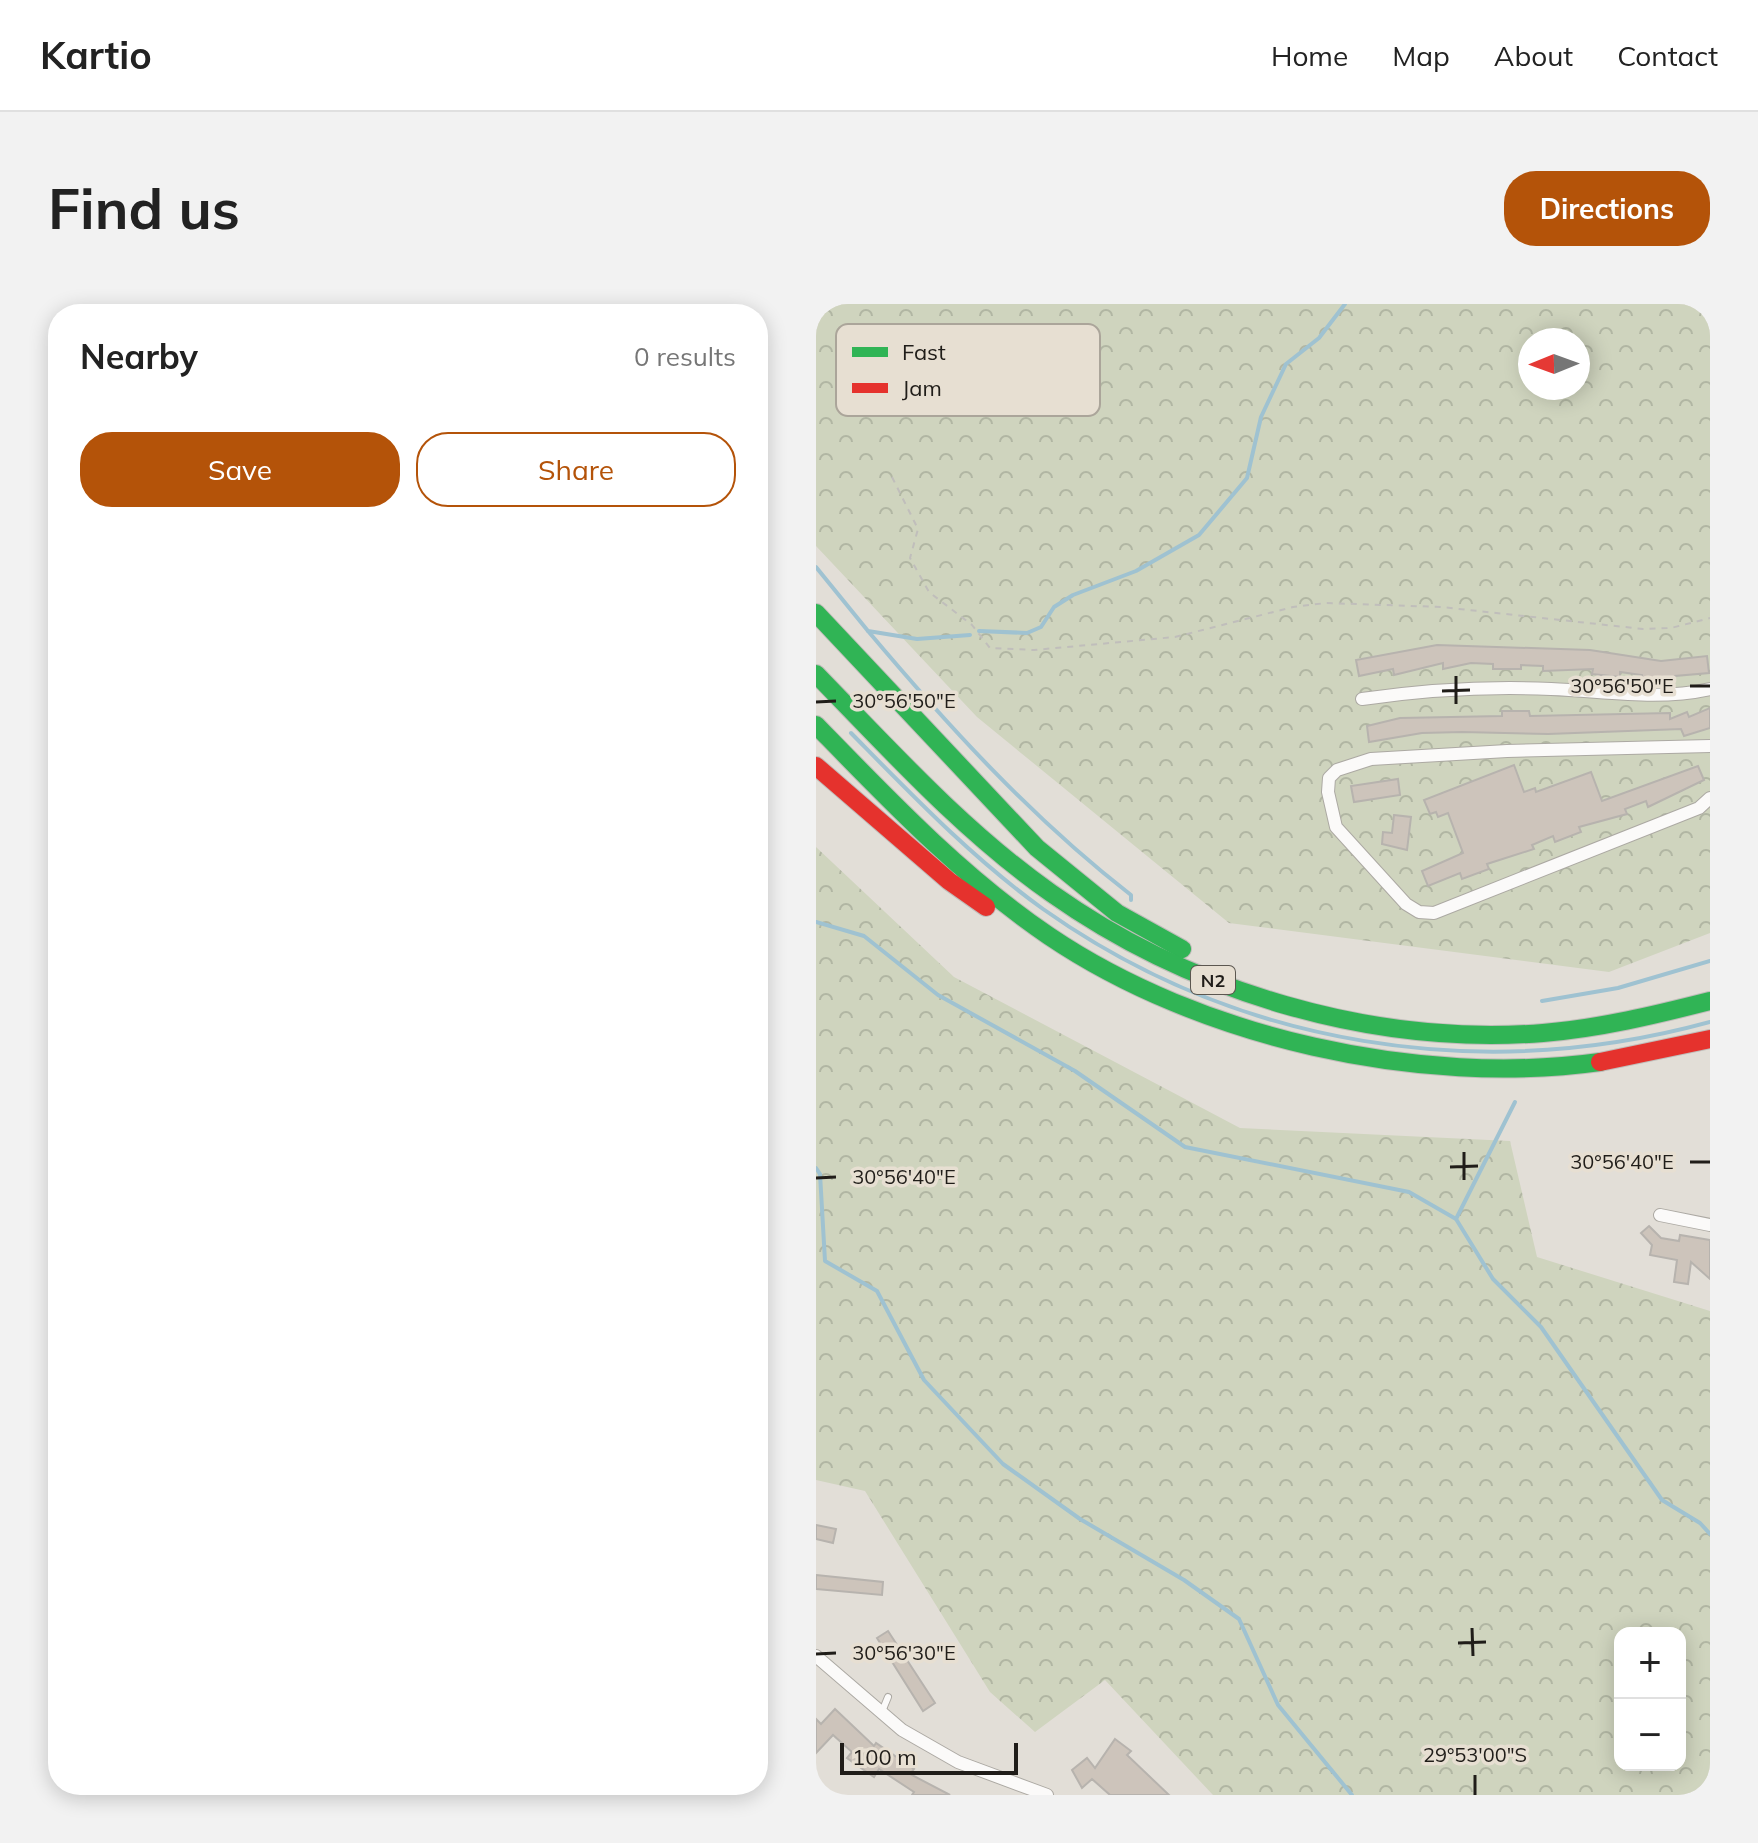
<!DOCTYPE html>
<html lang="en">
<head>
<meta charset="utf-8">
<style>
  body { margin:0; font-family:Mulish,sans-serif; background:#f2f2f2; color:#222 }
  .controls { position:absolute; right:24px; bottom:24px; display:grid; overflow:hidden; border-radius:16px; box-shadow:0 4px 20px #0003 }
  .controls button { width:72px; height:72px; display:grid; place-items:center; padding:0; border:0; border-bottom:2px solid #e0e0e0; background:#fff; color:#222; font:40px sans-serif }
  .compass { position:absolute; left:702px; top:24px; width:72px; height:72px; border-radius:50%; background:#fff; box-shadow:0 4px 20px #0003; rotate:269deg }
  .scale { position:absolute; left:24px; bottom:20px; width:178px; box-sizing:border-box; padding-left:8px; border:4px solid #201d19; border-top:0; font-size:22px; line-height:28px; white-space:nowrap; color:#201d19; -webkit-text-stroke:6px #e7dfd2; paint-order:stroke }
  .list { margin:0; padding:0; list-style:none }
  h2 { display:flex; justify-content:space-between; align-items:center; height:104px; margin:0; padding:0 32px; font-size:34px }
  h2 small { font-size:26px; font-weight:400; color:#767676 }
  .actions { display:flex; gap:16px; padding:24px 32px }
  .actions a { flex:1; padding:18px 0; border:2px solid #b45309; border-radius:32px; text-align:center; font-size:28px; color:#b45309 }
  .actions .main { background:#b45309; color:#fff }
  .map { position:relative; flex:none; width:894px; height:1491px; overflow:hidden; border-radius:32px }
  header { display:flex; align-items:center; gap:48px; box-sizing:border-box; height:112px; padding:0 40px; background:#fff; border-bottom:2px solid #e0e0e0 }
  header strong { font-size:38px }
  nav { display:flex; gap:44px; margin-inline-start:auto; font-size:28px }
  .intro { display:flex; align-items:center; justify-content:space-between; box-sizing:border-box; height:192px; padding:0 48px }
  h1 { margin:0; font-size:56px }
  .button { padding:20px 36px; border-radius:32px; background:#b45309; color:#fff; font-size:28px; font-weight:700 }
  main { display:flex; gap:48px; padding:0 48px }
  aside { flex:1; background:#fff; border-radius:32px; box-shadow:0 4px 20px #0003 }
  .map>svg:first-child { display:block }
</style>
</head>
<body>
<header>
<strong>Kartio</strong>
<nav><a>Home</a><a>Map</a><a>About</a><a>Contact</a></nav>
</header>
<div class="intro"><h1>Find us</h1><a class="button">Directions</a></div>
<main>
<aside>
<h2>Nearby<small>0 results</small></h2>
<ul class="list">
</ul>
<div class="actions"><a class="main">Save</a><a>Share</a></div>
</aside>
<div class="map">
<svg width="894" height="1491" viewBox="0 0 894 1491">
  <defs>
    <pattern id="forest-crowns" width="20" height="18" patternUnits="userSpaceOnUse" patternTransform="scale(2)"><rect width="20" height="18" fill="#cfd4be"/><path d="M2 6a3 3 0 1 1 6 0M12 15a3 3 0 1 1 6 0" fill="none" stroke="#b1b6a3"/></pattern>
  </defs>
  <rect width="100%" height="100%" fill="#e2ded7"/>
  <g fill="url(#forest-crowns)" fill-rule="evenodd">
    <path d="M0,0H894V629L793,668L413,619L161,413L0,242ZM714,36H762V84H714Z"/>
    <path d="M0,543L138,673L424,824L694,837L721,953L894,1007V1491H397L289,1376L219,1428L174,1388L49,1187L0,1176ZM804,1329H864V1461H804Z"/>
  </g>
  <g fill="none" stroke-linecap="round" stroke-linejoin="round">
    <g stroke="#9fc2d1" stroke-width="4">
      <path d="M0,263L52,327L101,335L154,331"/>
      <path d="M52,327C132,422 217,515 315,591V596"/>
      <path d="M163,327L211,329L225,323L238,303L257,291L320,267L383,231L431,174L445,113L470,60L503,34L529,0"/>
      <path d="M35,429C96,491 156,554 227,605C422,743 664,781 894,718"/>
      <path d="M0,618L48,632L122,691L259,767L369,843L593,888L640,915L677,975L725,1023L846,1196L884,1219L894,1230"/>
      <path d="M726,697L802,684L894,657"/>
      <path d="M0,864L4,870L9,957L61,987L108,1076L187,1160L264,1215L368,1276L423,1315L462,1401L536,1491"/>
      <path d="M640,915L699,798"/>
    </g>
  </g>
  <g fill="#cdc4bb" stroke="#b7b3ae" stroke-width="2">
    <path d="M621,341L774,346L845,357L891,352L893,369L859,372V376L826,375V371L804,368V373L776,370L777,365L727,367V362L705,361V365H677V360L655,359L627,365V359L578,371L577,365L543,372L540,356Z"/>
    <path d="M894,404V424L868,432L865,425L732,430L646,428L606,429L553,438L551,422L584,414L686,412V407H713L714,412L854,409V415L871,408L873,413Z"/>
    <path d="M698,461L708,488L719,484L720,488L775,468L786,497L882,462L888,476L832,503L830,497L809,505L811,510L763,523L765,528L739,538L737,532L716,541L718,545L671,560L673,565L646,575L644,569L612,582L606,567L647,549L632,509L622,513L620,508L614,510L608,496Z"/>
    <path d="M582,475L584,491L538,498L535,482Z"/>
    <path d="M578,511L595,513L591,546L566,540L567,528L576,529Z"/>
    <path d="M833,922L845,934L863,937L864,931L894,936V975L875,958L872,980L858,978L861,956L834,951L836,941L825,929Z"/>
    <path d="M0,1221L20,1225L17,1239L0,1235Z"/>
    <path d="M0,1271L67,1278L66,1291L0,1285Z"/>
    <path d="M72,1327L119,1399L107,1407L61,1334Z"/>
    <path d="M19,1405L58,1442L60,1439L98,1465L94,1470L134,1491H96L98,1488L63,1465L58,1473L31,1454L36,1448L17,1431L0,1449V1415L5,1420Z"/>
    <path d="M299,1435L315,1447L311,1451L353,1491H294L276,1475L266,1484L256,1466L271,1454L279,1464Z"/>
  </g>
  <g fill="none" stroke-linecap="round" stroke-linejoin="round">
    <defs>
      <path id="lane" d="M65,1410L72,1393"/>
      <g id="street">
        <path d="M546,395C609,386 672,382 735,385C789,387 841,397 894,385"/>
        <path d="M894,442L691,447L555,455L521,466L513,474L512,488L520,523L590,600L603,608L618,609L883,504L894,494"/>
        <path d="M844,911L894,921"/>
        <path d="M0,1352L86,1426L142,1458L231,1491"/>
      </g>
      <g id="fast">
        <path d="M0,309L221,544L301,609L366,645"/>
        <path d="M0,370C74,446 148,528 235,589C375,688 555,742 727,729C785,724 839,711 894,697"/>
        <path d="M0,421C73,496 146,573 233,632C384,734 604,783 784,758"/>
      </g>
      <g id="jam">
        <path d="M0,462L133,577L170,603"/>
        <path d="M784,758L894,735"/>
      </g>
    </defs>
    <use href="#lane" stroke="#aca9a3" stroke-width="8"/>
    <use href="#street" stroke="#aca9a3" stroke-width="14"/>
    <use href="#fast" stroke="#c0bdba" stroke-width="20"/>
    <use href="#jam" stroke="#c0bdba" stroke-width="20"/>
    <path stroke="#c0bebb" stroke-width="2" stroke-dasharray="6 6" stroke-linecap="butt" d="M76,173L102,225L94,254L113,288L156,321L174,344L218,346L359,333L477,303L510,299L625,303L827,325L855,324L894,314"/>
    <use href="#lane" stroke="#fbfaf9" stroke-width="6"/>
    <use href="#street" stroke="#fbfaf9" stroke-width="12"/>
    <use href="#fast" stroke="#30b455" stroke-width="18"/>
    <use href="#jam" stroke="#e5322d" stroke-width="18"/>
  </g>
  <path fill="none" stroke="#201d19" stroke-width="3" d="M640,372V400M874,382H894M626,387L654,386M0,398L20,397M648,848V876M874,858H894M634,863L662,862M0,874L20,873M656,1324L657,1352M642,1339L670,1338M0,1350L20,1349M659,1471V1491"/>
  <g text-anchor="middle" dominant-baseline="central" stroke-width="7" stroke-linejoin="round" paint-order="stroke">
    <rect fill="#e7dfd2" stroke="#5c5750" stroke-width="2" x="375" y="662" width="44" height="28" rx="6"/>
    <g font-size="18" font-weight="bold" fill="#201d19">
      <text x="397" y="676">N2</text>
    </g>
  </g>
  <rect x="20" y="20" width="264" height="92" rx="12" fill="#e7dfd2" stroke="#aba59a" stroke-width="2"/>
  <rect x="36" y="43" width="36" height="10" fill="#30b455"/>
  <rect x="36" y="79" width="36" height="10" fill="#e5322d"/>
  <g font-size="22" fill="#201d19">
    <text x="86" y="56">Fast</text>
    <text x="86" y="92">Jam</text>
  </g>
  <g font-size="20" text-anchor="middle" fill="#201d19" stroke="#e7dfd2" stroke-width="7" stroke-linejoin="round" paint-order="stroke">
    <text x="806" y="389">30°56'50"E</text>
    <text x="88" y="404">30°56'50"E</text>
    <text x="806" y="865">30°56'40"E</text>
    <text x="88" y="880">30°56'40"E</text>
    <text x="88" y="1356">30°56'30"E</text>
    <text x="659" y="1458">29°53'00"S</text>
  </g>
</svg>
<div class="controls">
<button>+</button>
<button>−</button>
</div>
<svg class="compass" viewBox="-18 -18 36 36"><path d="M0-13l5 13h-10z" fill="#e53935"/><path d="M0 13l5-13h-10z" fill="#767676"/></svg>
<div class="scale">100 m</div>
</div>
</main>
</body>
</html>
